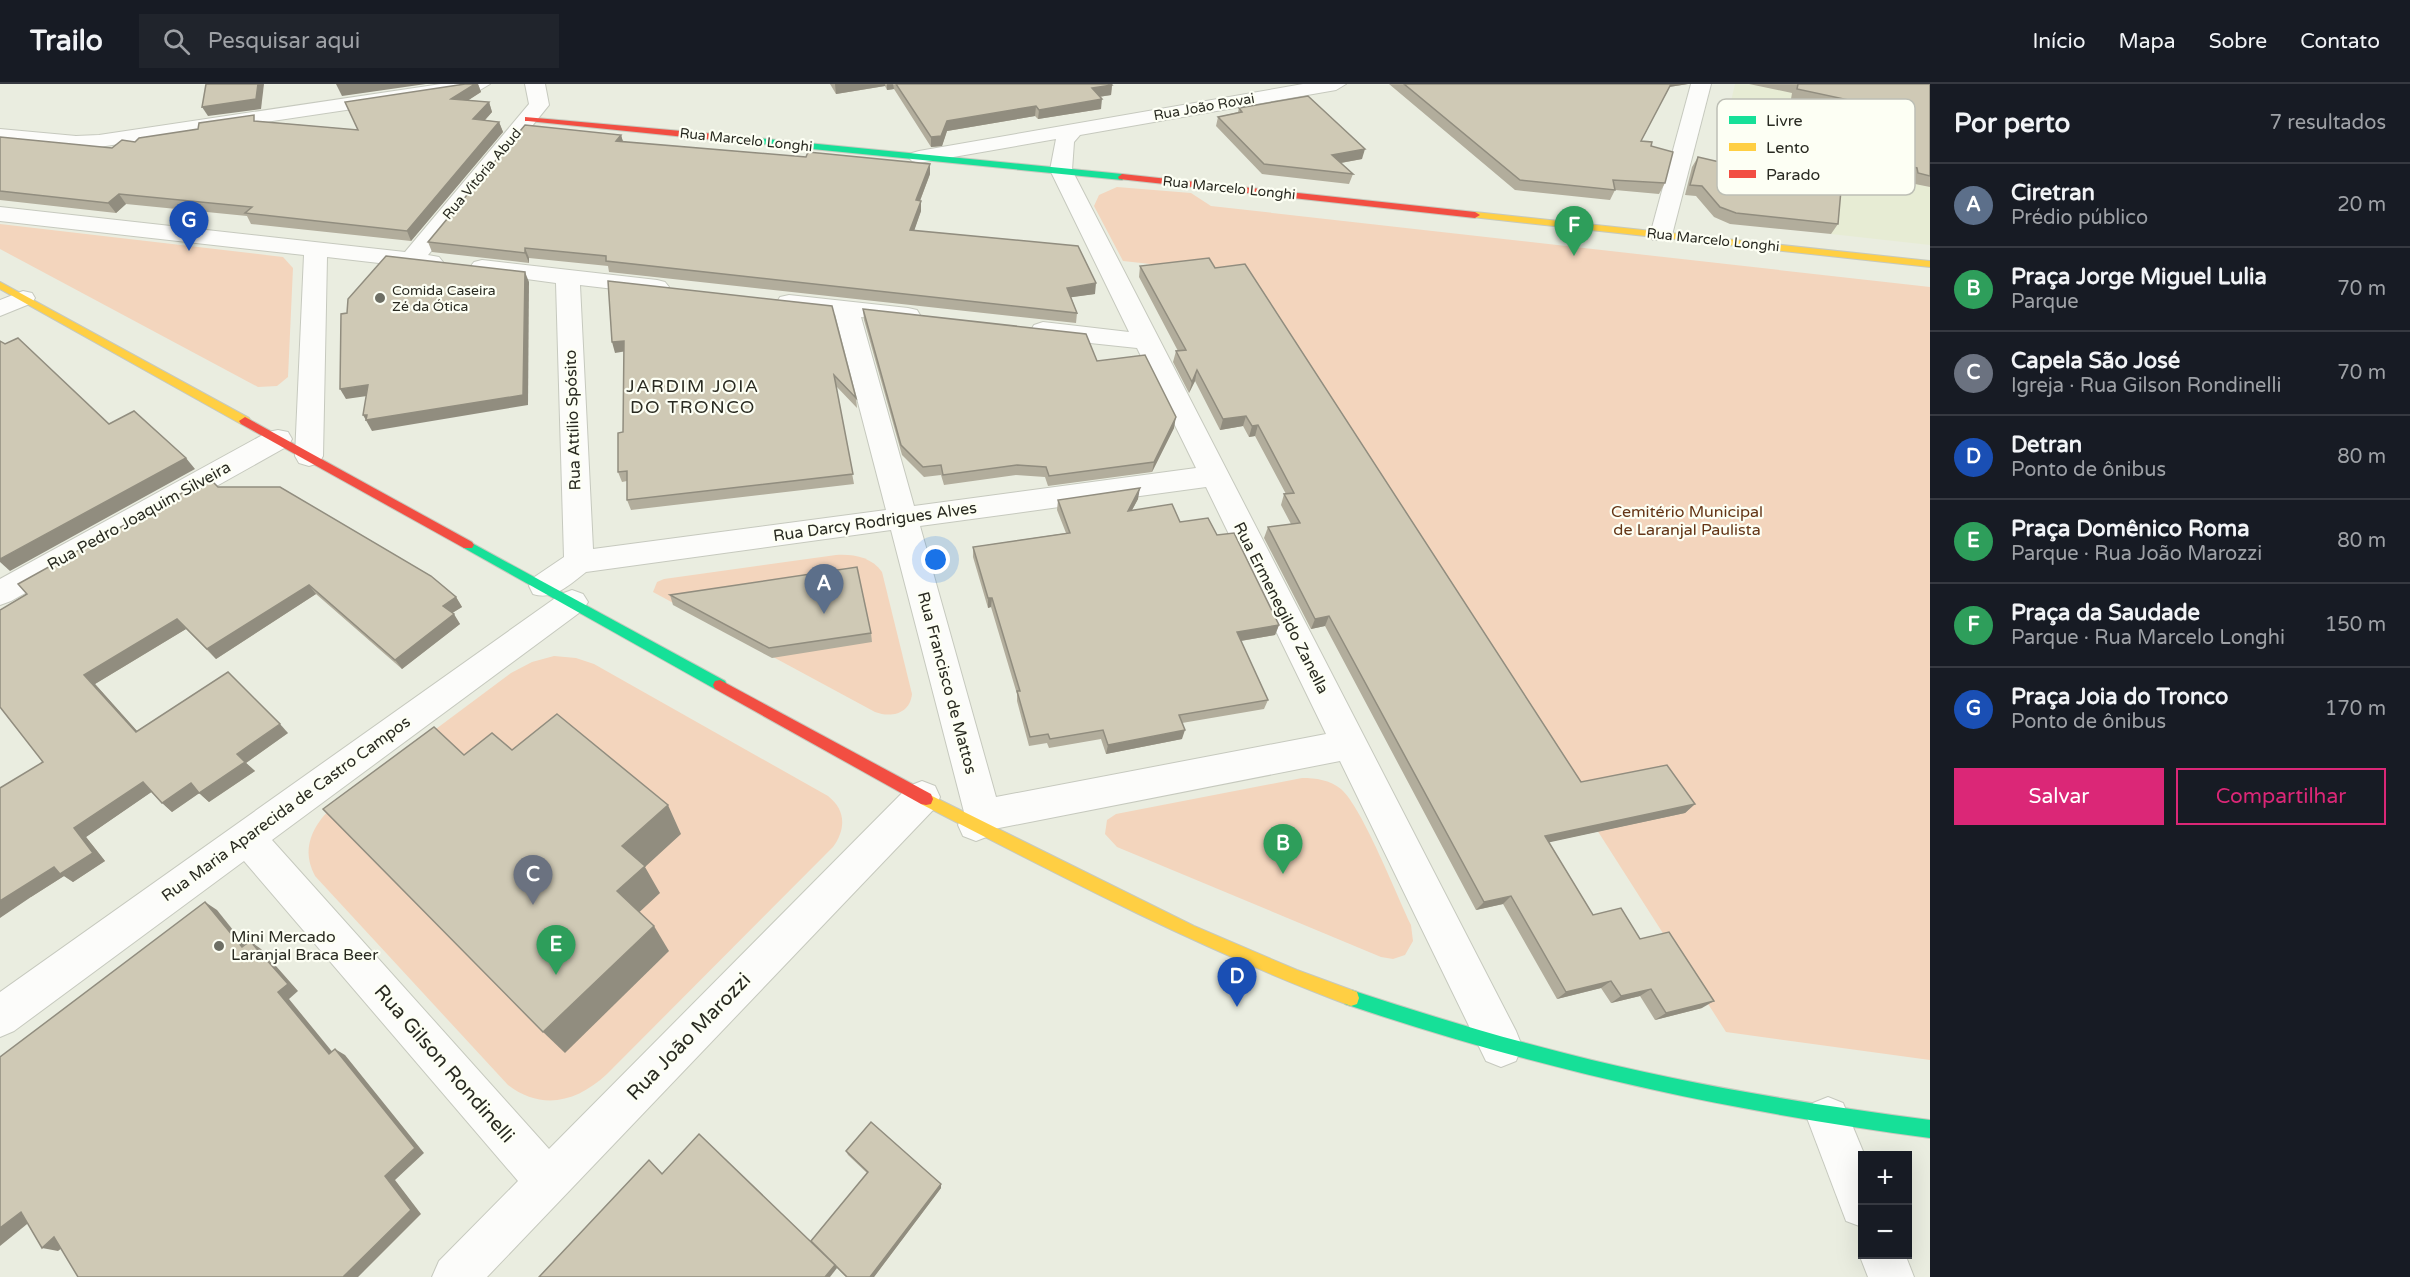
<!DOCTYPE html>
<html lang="pt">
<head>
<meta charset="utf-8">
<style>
  body { margin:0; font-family:"Varela Round",sans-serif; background:#20242c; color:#f1f3f6 }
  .controls { position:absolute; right:18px; bottom:18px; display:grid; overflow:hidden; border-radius:0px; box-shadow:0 6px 24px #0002 }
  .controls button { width:54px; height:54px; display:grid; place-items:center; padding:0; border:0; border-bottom:2px solid #363941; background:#171b24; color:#f1f3f6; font:30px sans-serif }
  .you { position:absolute; left:936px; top:476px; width:21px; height:21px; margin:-15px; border:4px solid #fff; border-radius:50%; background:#1a73e8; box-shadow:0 0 0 9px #1a73e833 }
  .badge { display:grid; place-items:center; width:39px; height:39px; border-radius:50%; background:#db2777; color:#fff; font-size:20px; font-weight:700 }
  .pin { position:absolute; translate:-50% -50px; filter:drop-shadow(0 2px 3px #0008) }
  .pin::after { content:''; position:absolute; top:32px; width:21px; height:18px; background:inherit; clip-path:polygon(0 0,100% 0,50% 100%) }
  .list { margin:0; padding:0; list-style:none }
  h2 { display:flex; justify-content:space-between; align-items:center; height:78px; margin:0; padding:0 24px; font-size:26px }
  h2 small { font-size:20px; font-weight:400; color:#9ea1a6 }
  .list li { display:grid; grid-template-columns:39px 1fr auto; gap:18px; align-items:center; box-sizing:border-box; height:84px; padding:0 24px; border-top:2px solid #363941 }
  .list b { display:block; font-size:22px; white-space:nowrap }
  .list p { margin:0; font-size:20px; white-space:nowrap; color:#9ea1a6 }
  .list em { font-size:20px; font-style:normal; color:#9ea1a6 }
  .actions { display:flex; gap:12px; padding:18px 24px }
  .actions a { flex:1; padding:14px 0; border:2px solid #db2777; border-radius:0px; text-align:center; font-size:21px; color:#db2777 }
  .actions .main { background:#db2777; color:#fff }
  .icon { flex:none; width:33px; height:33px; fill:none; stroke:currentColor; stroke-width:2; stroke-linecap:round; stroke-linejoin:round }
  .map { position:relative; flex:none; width:1930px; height:1193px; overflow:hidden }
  header { display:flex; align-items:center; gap:36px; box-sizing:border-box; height:84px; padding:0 30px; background:#171b24; border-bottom:2px solid #363941 }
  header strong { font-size:28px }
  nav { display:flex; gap:33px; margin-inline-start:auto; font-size:21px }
  .search { width:420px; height:54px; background:#20242c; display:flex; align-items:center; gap:15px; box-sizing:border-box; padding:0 21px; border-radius:0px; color:#9ea1a6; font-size:22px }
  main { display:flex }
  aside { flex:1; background:#171b24 }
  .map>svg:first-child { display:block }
</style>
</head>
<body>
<header>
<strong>Trailo</strong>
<div class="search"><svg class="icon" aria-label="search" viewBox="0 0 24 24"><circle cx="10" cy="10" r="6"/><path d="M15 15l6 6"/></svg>Pesquisar aqui</div>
<nav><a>Início</a><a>Mapa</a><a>Sobre</a><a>Contato</a></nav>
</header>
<main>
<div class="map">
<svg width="1930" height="1193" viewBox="0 0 1930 1193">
  <rect width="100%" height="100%" fill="#eaede0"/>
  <path fill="#e7ecd4" d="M1735,0H1930V161L1831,150L1835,92L1720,66Z"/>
  <g fill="#f3d5bd">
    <path d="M1117,103L1191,109L1211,122L1930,203V976L1726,948L1242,190L1123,177L1094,122L1099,111Z"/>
    <path d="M0,140L283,173L293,184L288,293L277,302L258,303L0,165Z"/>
    <path d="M836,471C854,470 871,473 882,488L912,610C910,630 891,634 875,628L653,508L657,498L664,495Z"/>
    <path d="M554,572L576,574L594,580L828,712C846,726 846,745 833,763L607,990C577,1018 542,1027 508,1001L315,792C299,763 315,737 338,718L511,589L532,578Z"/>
    <path d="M1302,694C1316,694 1330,696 1341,705C1362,723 1397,812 1411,841L1413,857L1405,871L1393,875L1381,873L1117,763L1105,750L1107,736L1116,730Z"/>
  </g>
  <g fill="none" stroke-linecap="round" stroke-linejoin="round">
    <defs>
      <g id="street">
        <path d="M441,0H490L480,6L99,63L76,64L0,57V45L76,52L99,51Z"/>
        <path d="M525,0H545L549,21L428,171L439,173L443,178L439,183L431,185L327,173L323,372L319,379L309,382L299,379L295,372L304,171L0,137V123L405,168L529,20Z"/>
        <path d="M1303,0H1346L1336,6L1080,51L1074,58L1072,86L1516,947L1522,962L1516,977L1501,983L1486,977L1340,677L994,745L989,752L976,757L963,752L958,741L964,728L891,446L586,488C570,500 554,517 533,510L529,502L533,494L564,473L556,199L474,188L470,183L474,178L482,176L657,196L665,198L669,203L665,208L657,210L580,201L593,465L886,426L835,230L780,223L777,218L780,213L789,211L908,224L917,226L920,231L917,236L908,238L861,233L914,422L1196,384L1137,264L1043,254L1034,251L1031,246L1034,241L1043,238L1129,248L1050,86L1056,55L919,79L912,77L908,73L912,69L919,67ZM1206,403L1326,650L996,713L920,442Z"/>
        <path d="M1691,0H1711L1672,151L1669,156H1653L1650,151Z"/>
        <path d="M23,207L32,209L35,214L32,219L0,232V216Z"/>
        <path d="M278,346L288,348L292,355L288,362L11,517L0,521V495L268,348Z"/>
        <path d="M572,506L583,510L588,518L583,526L272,756L549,1065L909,702L922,697L935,702L940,713L935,724L487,1193H432L439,1177L518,1097L244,777L14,947L0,953V908L561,510Z"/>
        <path d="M1828,1013L1843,1019L1865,1072L1862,1143L1846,1137L1807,1034L1813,1019Z"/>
        <path d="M1862,1161V1170H1905L1914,1193H1868L1859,1170Z"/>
      </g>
      <g id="fast">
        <path d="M715,50L1122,90L1126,93L1122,96L712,55L711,53Z"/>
        <path d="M468,457L725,597L727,601L725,605H715L464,464L462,461Z"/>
        <path d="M1351,906C1421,929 1492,951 1564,969C1684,1000 1807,1020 1930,1036V1054C1729,1027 1544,987 1351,922L1345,920L1343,914L1345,908Z"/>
      </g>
      <g id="slow">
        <path d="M1475,128L1930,177V183L1472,133L1470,131Z"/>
        <path d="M0,198L249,334L251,337L249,340H241L0,205Z"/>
        <path d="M926,709L1194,842L1297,886L1357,908L1359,914L1357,920L1351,922C1202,866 1062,793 921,720L919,715L921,710Z"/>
      </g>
      <g id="jam">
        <path d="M525,33L715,50L719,53L715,56L528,37H525Z"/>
        <path d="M1122,90L1475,128L1480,131L1475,134L1119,95L1118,93Z"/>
        <path d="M245,333L472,458L474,461L472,464H464L241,340L239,337Z"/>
        <path d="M720,596L931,710L933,715L931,720L926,721L921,720L715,605L713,601L715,597Z"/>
      </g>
    </defs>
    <use href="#street" stroke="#c6c9be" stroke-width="2"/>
    <use href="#fast" stroke="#c6c9be" stroke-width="2"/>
    <use href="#slow" stroke="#c6c9be" stroke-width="2"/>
    <use href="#jam" stroke="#c6c9be" stroke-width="2"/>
    <use href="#street" fill="#fcfcfa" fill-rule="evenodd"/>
    <use href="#fast" fill="#16e098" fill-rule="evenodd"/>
    <use href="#slow" fill="#ffcf43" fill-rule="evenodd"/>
    <use href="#jam" fill="#f24e42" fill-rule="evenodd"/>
  </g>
  <g fill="#b2ad9c">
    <path d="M465,0H478L481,8L468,16L489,18L492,28L485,36L499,38L503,48L411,157L251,140L247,132L126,120L116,129L0,116V53L112,64L135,58L257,37L358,46Z"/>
    <path d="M830,0H1111L1112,1L1111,11L1099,13L1101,25L1038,35L1035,32L947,47L942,62L931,63L894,5L887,6L885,2L836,10Z"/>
    <path d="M1389,0H1688L1669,3L1641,57L1651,62L1665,99L1659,110L1615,106L1610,116L1515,106Z"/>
    <path d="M1749,0H1930V103L1910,99L1909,94L1840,79L1843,25L1791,15L1792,9Z"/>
    <path d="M1239,24L1362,75L1341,79L1353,90L1349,100L1262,90L1216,42L1218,33L1238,28Z"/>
    <path d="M621,51L623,58L930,90L920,117L921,127L914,146L1095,210L1071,213L1077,229L1076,239L609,188L608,182L529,174V179L432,168L428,158Z"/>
    <path d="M1698,73L1838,140L1831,150L1730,140L1714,133L1696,112L1685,111L1692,83Z"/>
    <path d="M1140,182L1215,184L1581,698L1695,720L1685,729L1548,758L1593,831L1640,855L1702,924L1655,936L1640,912L1611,919L1601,904L1557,915L1503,820L1476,826L1325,542L1311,545L1264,454L1268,443L1291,440L1281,421L1284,410H1286L1255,352L1249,353L1243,342L1220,346L1195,297L1189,309L1173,278L1176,267H1178L1139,193Z"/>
    <path d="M832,222L856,314L857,324L836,302L854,400L631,426L627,416V397L622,398L618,388L623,348L624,267L615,269Z"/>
    <path d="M863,225L1097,277L1174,344L1152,388L1048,402L1045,393L1016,391L944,401L941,391L924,393L902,371L864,236Z"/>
    <path d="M218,403L456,513L462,523L452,529L460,540L402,585L316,510L216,575L186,545L95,600L137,647L288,649L246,679L255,687L209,718L199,709L172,728L151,708L86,753L105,777L73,798L64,792L31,813L43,678Z"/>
    <path d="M1138,415L1132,426L1180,438L1217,451L1279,541L1275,551L1241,557L1268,616L1264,625L1182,639V655L1106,670L1101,655L1049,664L1047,659L1029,662L1017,617V610L991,523L988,524L973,473V463L1066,449L1057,426L1058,416Z"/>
    <path d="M670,511L871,549L872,558L772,574L673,521Z"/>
    <path d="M846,1067L941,1104L874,1193H846L837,1184L539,1193L649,1076L662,1089L816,1162L867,1089L848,1071Z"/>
  </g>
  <g fill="#918d7f">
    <path d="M258,0H264L261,25L208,32L202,23Z"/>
    <path d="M336,0H426L342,12Z"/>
    <path d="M475,0H478L481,8L455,25L451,15Z"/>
    <path d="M835,0H885V2L836,10Z"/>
    <path d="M887,0H893L894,5L887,6Z"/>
    <path d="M1671,0H1688L1669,3Z"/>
    <path d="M1112,1L1111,11L1091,14L1092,4Z"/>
    <path d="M1102,15L1101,25L1038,35L1039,26Z"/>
    <path d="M489,18L492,28L477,45L473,35Z"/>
    <path d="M1036,22L1035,32L947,47L942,62L931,63V53L947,37Z"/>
    <path d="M499,38L503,48L411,157L407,147Z"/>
    <path d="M621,51L624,61L616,57Z"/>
    <path d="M1365,65L1362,75L1329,81L1332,71Z"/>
    <path d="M930,80V90L916,127V116Z"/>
    <path d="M119,110L126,120L116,129L108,119Z"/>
    <path d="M921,117V127L911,156L910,146Z"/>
    <path d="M525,164L529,174V179L525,169Z"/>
    <path d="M525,188L529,198L528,321L372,347L363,331Z"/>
    <path d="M1096,199L1095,210L1066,214L1067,204Z"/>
    <path d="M624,257L627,267L615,269L612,258Z"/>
    <path d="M1197,286L1195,297L1189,309L1192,298Z"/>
    <path d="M368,301L374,311L346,315L340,305Z"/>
    <path d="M1246,332L1243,342L1220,346L1223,335Z"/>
    <path d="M1176,333L1174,344L1152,388L1154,378Z"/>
    <path d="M1258,341L1255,352L1249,353L1252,342Z"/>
    <path d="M186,374L195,385L10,487L0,478V475Z"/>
    <path d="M1140,404L1138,415L1126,437L1128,427Z"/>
    <path d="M309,501L316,510L216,575L207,565Z"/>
    <path d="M456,513L462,523L449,531L443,522Z"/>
    <path d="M988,514H992L991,523L988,524Z"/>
    <path d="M454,530L460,540L402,585L395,576Z"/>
    <path d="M1329,532L1325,542L1311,545L1315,535Z"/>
    <path d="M177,535L186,545L95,600L146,657L136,648L84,591Z"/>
    <path d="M1279,541L1275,551L1234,558L1237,548Z"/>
    <path d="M280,640L288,649L246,679L237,670Z"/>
    <path d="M1185,646L1182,655L1106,670L1108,661Z"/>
    <path d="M245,678L255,687L209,718L199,709Z"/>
    <path d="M143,698L153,707L86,753L105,777L73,798L64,792L31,813L0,834V817L54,783L74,744Z"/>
    <path d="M191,699L201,708L172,728L162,719Z"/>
    <path d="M1695,720L1685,729L1537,761L1545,752Z"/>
    <path d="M668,721L681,750L645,783L660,809L633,834L617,807L622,762Z"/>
    <path d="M1511,812L1503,820L1476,826L1484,818Z"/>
    <path d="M205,818L217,826L253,871L242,863Z"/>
    <path d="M654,842L669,867L565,969L543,948Z"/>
    <path d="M250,857L261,865L298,907L289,915L339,976L329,970L278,908Z"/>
    <path d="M1611,897L1601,904L1557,915L1566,908Z"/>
    <path d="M1651,905L1640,912L1611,919L1621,912Z"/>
    <path d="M1714,917L1702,924L1655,936L1666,929Z"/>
    <path d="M335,965L345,971L424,1069L395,1096L421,1130L358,1193H343L385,1092Z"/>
    <path d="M941,1100V1104L874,1193H870Z"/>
    <path d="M21,1128L37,1132L0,1162V1144Z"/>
    <path d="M54,1153L71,1157L58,1167L42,1164Z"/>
    <path d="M835,1181L837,1184L830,1193H825Z"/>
  </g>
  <g fill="#cfc9b5" stroke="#918d7f" stroke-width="1.5">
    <path d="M206,0H258L256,15L202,23Z"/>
    <path d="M465,0H475L451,15L489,18L473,35L499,38L407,147L245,129L252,123L119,110L108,119L0,107V53L112,64L122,56L135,58L139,54L198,45L199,39L254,31V37L358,46L345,18Z"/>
    <path d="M896,0H1111L1112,1L1092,4L1102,15L1039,26L1036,22L947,37L941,52L931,53Z"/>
    <path d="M1404,0H1671L1641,57L1652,58L1651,62L1673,68L1665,99L1613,96L1615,106L1520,96Z"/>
    <path d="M1798,0H1930V92L1918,89L1917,84L1847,69L1849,16L1797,5Z"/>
    <path d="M1308,12L1365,65L1332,71L1353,90L1264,80L1218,33L1242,28L1239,24Z"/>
    <path d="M525,41L621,51L616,57L806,73L808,68L930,80L916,116L921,117L910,146L1078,162L1096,199L1067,204L1077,229L606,177V172L525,164V169L428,158Z"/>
    <path d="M1698,73L1841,106L1838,140L1736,129L1720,123L1702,102L1690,101Z"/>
    <path d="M386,172L525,188L523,311L366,336L367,331H363L368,301L340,305L341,230L347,229L348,215Z"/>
    <path d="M1209,174L1215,184L1245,180L1581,698L1667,681L1695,720L1545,752L1593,831L1621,824L1640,855L1669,848L1714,917L1666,929L1651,905L1621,912L1611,897L1566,908L1511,812L1484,818L1329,532L1315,535L1268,443L1300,439L1284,410L1294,409L1258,341L1252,342L1246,332L1223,335L1197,286L1192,298L1176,267L1186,266L1140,182Z"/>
    <path d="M608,197L832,222L856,314L834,291L853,390L627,416V387L618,388V349L623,348L624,257L612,258Z"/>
    <path d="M863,225L1086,250L1097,277L1145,271L1176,333L1154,378L1049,392L1046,383L1017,381L943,391L941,381L923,383L901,361Z"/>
    <path d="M18,254L109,340L134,327L186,374L0,475V257L5,260Z"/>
    <path d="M209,394L218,403H280L431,492L456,513L443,522L454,530L395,576L309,501L207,565L177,535L84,591L136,648L228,588L280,640L237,670L245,678L199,709L191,699L162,719L143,698L74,744L93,769L60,790L54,783L0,817V704L43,678L0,623V526L27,510L18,500Z"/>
    <path d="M1140,404L1128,427L1172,420L1180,438L1208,434L1217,451L1234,449L1279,541L1237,548L1268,616L1179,631L1185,646L1108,661L1103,646L1050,655L1048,650L1030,653L1017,607H1020L992,514H988L973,463L1070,449L1058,416Z"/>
    <path d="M857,483L871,549L769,564L670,511Z"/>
    <path d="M557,630L668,721L622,762L645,782L617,807L654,842L543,948L323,725L434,643L464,671L492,649L512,666Z"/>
    <path d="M205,818L242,863L250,857L288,900L278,908L329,970L335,965L415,1064L385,1092L411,1126L343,1193H78L54,1153L42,1164L21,1128L0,1144V973Z"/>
    <path d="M871,1038L941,1100L870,1193H847L811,1157L868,1088L846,1067Z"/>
    <path d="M699,1050L835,1181L825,1193H539L649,1076L662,1090Z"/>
  </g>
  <g fill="#6d6e64" stroke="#fdfff4" stroke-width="2">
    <circle cx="380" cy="214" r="6"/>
    <circle cx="219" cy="862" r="6"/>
  </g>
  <g text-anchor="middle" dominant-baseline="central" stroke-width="4.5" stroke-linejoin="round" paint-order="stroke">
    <g font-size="14" fill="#292a21" stroke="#fdfff4">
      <text transform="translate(1204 23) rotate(-10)">Rua João Rovai</text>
      <text transform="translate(746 56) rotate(6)">Rua Marcelo Longhi</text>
      <text transform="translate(482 90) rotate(-50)">Rua Vitória Abud</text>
      <text transform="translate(1229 104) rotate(6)">Rua Marcelo Longhi</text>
      <text transform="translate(1713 156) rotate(6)">Rua Marcelo Longhi</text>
    </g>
    <g font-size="14" fill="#292a21" stroke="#fdfff4" text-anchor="start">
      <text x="392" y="206">Comida Caseira<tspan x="392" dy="16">Zé da Ótica</tspan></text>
    </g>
    <g font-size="16" fill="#292a21" stroke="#fdfff4">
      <text transform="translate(573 336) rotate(-92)">Rua Attílio Spósito</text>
      <text transform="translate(139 432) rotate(-29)">Rua Pedro Joaquim Silveira</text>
      <text transform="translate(875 438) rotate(-8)">Rua Darcy Rodrigues Alves</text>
      <text transform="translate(1281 524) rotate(63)">Rua Ermenegildo Zanella</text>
      <text transform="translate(947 599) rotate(75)">Rua Francisco de Mattos</text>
      <text transform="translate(286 725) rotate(-36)">Rua Maria Aparecida de Castro Campos</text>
    </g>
    <g font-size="16" fill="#643516" stroke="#fdfff4">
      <text x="1687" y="428">Cemitério Municipal<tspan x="1687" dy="18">de Laranjal Paulista</tspan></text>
    </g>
    <g font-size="16" fill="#292a21" stroke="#fdfff4" text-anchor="start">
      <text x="231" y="853">Mini Mercado<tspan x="231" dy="18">Laranjal Braca Beer</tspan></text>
    </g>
    <g font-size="18" letter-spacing="1.5" fill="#292a21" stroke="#fdfff4">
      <text x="693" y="302">JARDIM JOIA<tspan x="693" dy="21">DO TRONCO</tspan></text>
    </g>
    <g font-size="20" fill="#292a21" stroke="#fdfff4">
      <text transform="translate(689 953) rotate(-46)">Rua João Marozzi</text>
      <text transform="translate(444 980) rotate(49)">Rua Gilson Rondinelli</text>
    </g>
  </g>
  <rect x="1717" y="15" width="198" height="96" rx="9" fill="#fdfff4" stroke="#bdbfb5" stroke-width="1.5"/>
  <rect x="1729" y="32" width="27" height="8" fill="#16e098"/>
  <rect x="1729" y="59" width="27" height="8" fill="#ffcf43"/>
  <rect x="1729" y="86" width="27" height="8" fill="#f24e42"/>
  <g font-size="16" fill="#292a21">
    <text x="1766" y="42">Livre</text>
    <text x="1766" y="69">Lento</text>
    <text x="1766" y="96">Parado</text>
  </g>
</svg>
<div class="controls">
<button>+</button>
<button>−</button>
</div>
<div class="you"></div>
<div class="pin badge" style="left:824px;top:530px;background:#5c6f8a">A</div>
<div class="pin badge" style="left:1283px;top:790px;background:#2e9e5b">B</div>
<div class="pin badge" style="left:533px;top:821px;background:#6b7280">C</div>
<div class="pin badge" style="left:1237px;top:923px;background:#1a4fb4">D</div>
<div class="pin badge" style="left:556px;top:891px;background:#2e9e5b">E</div>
<div class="pin badge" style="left:1574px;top:172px;background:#2e9e5b">F</div>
<div class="pin badge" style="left:189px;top:167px;background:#1a4fb4">G</div>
</div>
<aside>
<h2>Por perto<small>7 resultados</small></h2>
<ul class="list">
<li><span class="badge" style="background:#5c6f8a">A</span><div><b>Ciretran</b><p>Prédio público</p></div><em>20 m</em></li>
<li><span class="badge" style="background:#2e9e5b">B</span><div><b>Praça Jorge Miguel Lulia</b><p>Parque</p></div><em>70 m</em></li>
<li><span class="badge" style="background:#6b7280">C</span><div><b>Capela São José</b><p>Igreja · Rua Gilson Rondinelli</p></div><em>70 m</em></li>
<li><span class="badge" style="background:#1a4fb4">D</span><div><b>Detran</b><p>Ponto de ônibus</p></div><em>80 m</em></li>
<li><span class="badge" style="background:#2e9e5b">E</span><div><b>Praça Domênico Roma</b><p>Parque · Rua João Marozzi</p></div><em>80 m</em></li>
<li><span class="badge" style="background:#2e9e5b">F</span><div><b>Praça da Saudade</b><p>Parque · Rua Marcelo Longhi</p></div><em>150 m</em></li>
<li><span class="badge" style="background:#1a4fb4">G</span><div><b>Praça Joia do Tronco</b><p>Ponto de ônibus</p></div><em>170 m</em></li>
</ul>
<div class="actions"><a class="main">Salvar</a><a>Compartilhar</a></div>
</aside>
</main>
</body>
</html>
